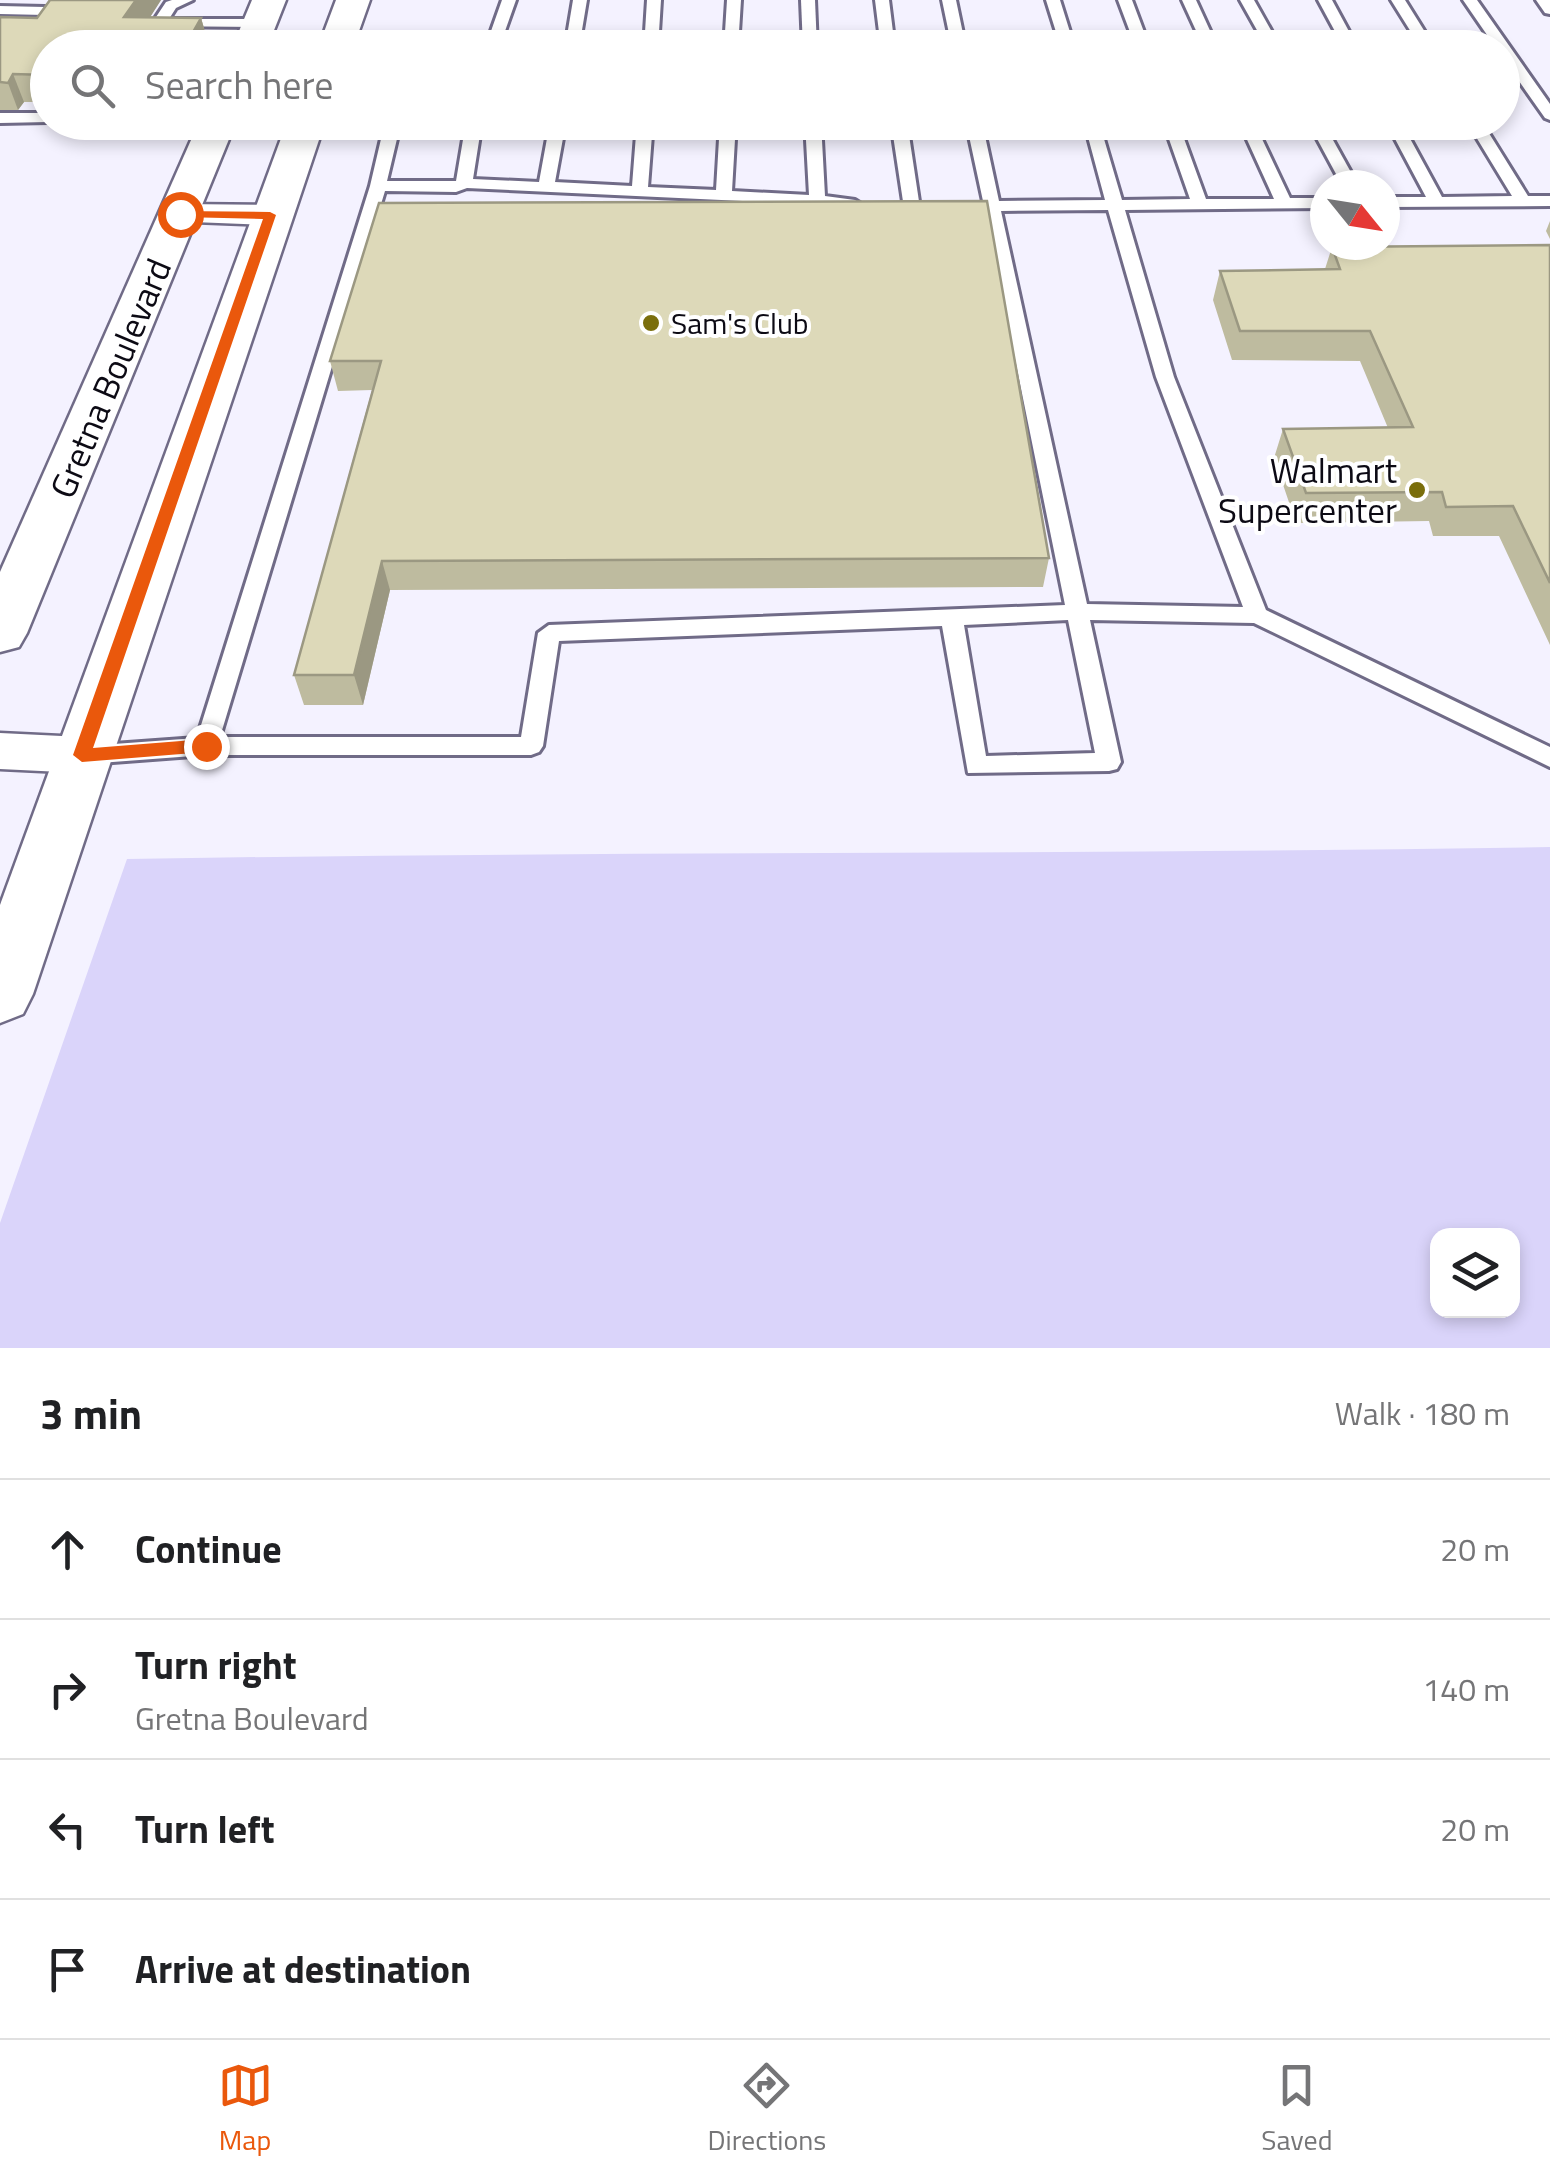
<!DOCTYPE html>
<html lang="en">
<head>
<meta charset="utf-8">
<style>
  body { margin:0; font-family:"Titillium Web",sans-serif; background:#f2f2f2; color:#202124 }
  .controls { position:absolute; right:30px; bottom:30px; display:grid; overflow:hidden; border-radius:20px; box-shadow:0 5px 15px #0003 }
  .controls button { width:90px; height:90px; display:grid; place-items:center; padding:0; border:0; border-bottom:2px solid #e0e0e0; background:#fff; color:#202124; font:50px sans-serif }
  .compass { position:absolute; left:1310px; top:170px; width:90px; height:90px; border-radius:50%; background:#fff; box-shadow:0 5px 15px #0003; rotate:120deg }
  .stop { position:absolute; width:30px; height:30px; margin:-22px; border:8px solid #ea580c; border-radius:50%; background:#fff }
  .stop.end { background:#ea580c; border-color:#fff; box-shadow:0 2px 10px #0008 }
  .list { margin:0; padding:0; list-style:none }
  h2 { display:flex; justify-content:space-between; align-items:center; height:130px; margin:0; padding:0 40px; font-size:42px }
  h2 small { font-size:32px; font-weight:400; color:#757577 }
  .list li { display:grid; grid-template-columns:65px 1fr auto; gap:30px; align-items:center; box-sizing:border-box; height:140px; padding:0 40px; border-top:2px solid #e0e0e0 }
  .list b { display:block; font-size:38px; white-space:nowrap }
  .list p { margin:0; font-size:32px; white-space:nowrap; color:#757577 }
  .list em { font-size:32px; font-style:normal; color:#757577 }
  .icon { flex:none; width:55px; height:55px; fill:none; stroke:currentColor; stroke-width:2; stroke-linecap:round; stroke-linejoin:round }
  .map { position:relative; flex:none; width:1550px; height:1348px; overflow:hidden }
  .search { position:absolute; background:#fff; box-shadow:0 5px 15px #0003; left:30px; right:30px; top:30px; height:110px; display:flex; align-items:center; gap:25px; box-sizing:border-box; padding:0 35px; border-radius:55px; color:#757577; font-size:38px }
  .sheet { height:690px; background:#fff }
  nav { display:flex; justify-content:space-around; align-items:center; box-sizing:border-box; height:140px; border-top:2px solid #e0e0e0; background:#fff; font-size:28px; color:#757577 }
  nav a { display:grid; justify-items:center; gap:5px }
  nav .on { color:#ea580c }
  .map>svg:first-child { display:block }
</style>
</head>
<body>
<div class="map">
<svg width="1550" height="1348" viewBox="0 0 1550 1348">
  <rect width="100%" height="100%" fill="#f4f2ff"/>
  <path fill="#dad4fa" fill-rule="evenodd" d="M1550,847V1348H0V1223L127,859C601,851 1076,855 1550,847ZM1438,1236H1512V1310H1438Z"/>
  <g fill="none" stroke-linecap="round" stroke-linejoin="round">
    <defs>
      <g id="service">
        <path d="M172,0H193L176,8L169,19H259L266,23L259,27L154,26L152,23L166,2Z"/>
        <path d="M502,0H516L499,48H485Z"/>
        <path d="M573,0H587L579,48H565Z"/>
        <path d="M647,0H661L658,48H644Z"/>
        <path d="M727,0H741L738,48H724Z"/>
        <path d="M801,0H815L817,48H803Z"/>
        <path d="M875,0H889L895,48H881Z"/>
        <path d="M942,0H956L966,48H952Z"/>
        <path d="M1046,0H1060L1075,48H1061Z"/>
        <path d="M1118,0H1132L1150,48H1136Z"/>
        <path d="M1182,0H1196L1218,48H1204Z"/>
        <path d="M1240,0H1254L1281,48H1267Z"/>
        <path d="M1318,0H1332L1358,48H1344Z"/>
        <path d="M1391,0H1405L1435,48H1421Z"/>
        <path d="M1463,0H1477L1550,104V120L1545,118L1502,57V48H1496Z"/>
        <path d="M1536,0H1550V14L1545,13Z"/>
        <path d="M0,6L45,7L52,11L45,15L0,14Z"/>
        <path d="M0,113H48V122L0,123Z"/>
        <path d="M385,122H401L387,181H456L466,122H482L473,179L539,182L550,122H566L555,182L632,186L637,122H653L648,187L716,190L720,122H736L732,191L809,195L805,122H821L825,196L855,200L863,205L855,210L805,204L467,188L456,192L385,191L220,737H521L538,633L549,625L1065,605L985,211L969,206L983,201L966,122H982L999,201L1105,200L1084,122H1099L1122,200L1190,199L1163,122H1178L1206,199H1274L1239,122H1254L1290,198H1325V208L1125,210L1174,377L1266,610L1550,747V767L1254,623L1090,620L1121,762L1117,769L1109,771L968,773L942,626L559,641L543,746L539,752L531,755H206L86,764L78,761L74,755L78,749L86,746L197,738L370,186ZM1108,210L1156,377L1243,607L1087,604L1001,211ZM1068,620L1095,753L986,756L964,625Z"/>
        <path d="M891,122H907L920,208L918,211L904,208Z"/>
        <path d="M1308,122H1323L1358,185H1342Z"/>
        <path d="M1386,122H1401L1442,197L1512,196L1467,122H1482L1528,196H1550V206L1385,207V197H1426Z"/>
      </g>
      <g id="minor">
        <path d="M180,204L271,205L283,208L287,215L283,222L271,225L168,221L164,214L168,207Z"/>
        <path d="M0,733L82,737L99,742L106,755L99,768L82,773L0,769Z"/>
      </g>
      <g id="tertiary">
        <path d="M252,0H286L267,48H232Z"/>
        <path d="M336,0H370L353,48H318Z"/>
        <path d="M199,122H236L27,633L19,647L0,652V572Z"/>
        <path d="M287,122H325L33,994L23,1014L0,1023V905Z"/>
      </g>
    </defs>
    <use href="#service" stroke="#706b87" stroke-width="6"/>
    <use href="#minor" stroke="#706b87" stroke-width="5"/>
    <use href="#tertiary" stroke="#706b87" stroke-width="5"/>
    <use href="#service" fill="#fff" fill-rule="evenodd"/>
    <use href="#minor" fill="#fff" fill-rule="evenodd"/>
    <use href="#tertiary" fill="#fff" fill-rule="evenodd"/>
  </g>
  <g fill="#bebb9f">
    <path d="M50,0H161L150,17L201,18L209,45L207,48H48V102H24L18,110H0V17L37,18Z"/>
    <path d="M379,203L1049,558L1043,587L390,590L363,705H304L294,675L372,390L338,391L330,361Z"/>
    <path d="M1550,221V239L1546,231Z"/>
    <path d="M1550,245V645L1499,536H1433L1429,521L1296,523L1274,458L1283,429L1388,428L1360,361L1232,360L1213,300L1220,271L1325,269L1332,247Z"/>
  </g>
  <g fill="#9b9882">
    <path d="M136,0H161L133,44L124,17Z"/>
    <path d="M201,18L209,45L207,48H184Z"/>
    <path d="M13,74L24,102L18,110L8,83Z"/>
    <path d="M382,561L390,590L363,705L354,675Z"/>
  </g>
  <g fill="#ddd9b9" stroke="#9b9882" stroke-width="2.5">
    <path d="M50,0H136L124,17L201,18L184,48H48V75L13,74L8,83L0,82V17L37,18Z"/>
    <path d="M987,201L1049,558L382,561L354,675H294L381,361H330L379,203Z"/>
    <path d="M1550,245V583L1513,506L1446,507L1442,492L1306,493L1283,429L1413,427L1370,331H1240L1220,271L1340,269L1332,247Z"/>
  </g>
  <path fill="#ea580c" d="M176,211L270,212L276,215L93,748L206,739L215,746L206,752L82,762L73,755L263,219L180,217Z"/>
  <g fill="#7a6e0c" stroke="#fff" stroke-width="4">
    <circle cx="651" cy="323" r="10"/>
    <circle cx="1417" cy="490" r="10"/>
  </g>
  <g text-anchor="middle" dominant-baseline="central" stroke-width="8" stroke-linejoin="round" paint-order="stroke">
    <g font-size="30" fill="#0c0a14" stroke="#fff" text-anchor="start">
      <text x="671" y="323">Sam's Club</text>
    </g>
    <g font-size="35" fill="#0c0a14" stroke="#fff">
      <text transform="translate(110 378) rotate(-67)">Gretna Boulevard</text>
    </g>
    <g font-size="35" fill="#0c0a14" stroke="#fff" text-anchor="end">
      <text x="1397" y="470">Walmart<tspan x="1397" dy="40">Supercenter</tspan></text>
    </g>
  </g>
</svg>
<div class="controls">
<button><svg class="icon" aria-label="layers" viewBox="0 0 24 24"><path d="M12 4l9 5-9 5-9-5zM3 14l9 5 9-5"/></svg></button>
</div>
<svg class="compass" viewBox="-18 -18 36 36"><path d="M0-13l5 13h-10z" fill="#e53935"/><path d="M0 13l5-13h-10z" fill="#757577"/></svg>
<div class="stop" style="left:180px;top:214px"></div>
<div class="stop end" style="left:206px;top:746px"></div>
<div class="search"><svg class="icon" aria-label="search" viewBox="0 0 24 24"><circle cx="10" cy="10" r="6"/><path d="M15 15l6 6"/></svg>Search here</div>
</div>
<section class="sheet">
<h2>3 min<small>Walk · 180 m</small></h2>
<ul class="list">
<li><svg class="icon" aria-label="ahead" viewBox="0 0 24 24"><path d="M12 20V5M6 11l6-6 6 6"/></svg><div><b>Continue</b></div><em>20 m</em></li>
<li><svg class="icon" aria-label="right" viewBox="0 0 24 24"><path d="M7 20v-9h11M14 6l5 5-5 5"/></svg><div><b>Turn right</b><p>Gretna Boulevard</p></div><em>140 m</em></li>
<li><svg class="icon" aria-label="left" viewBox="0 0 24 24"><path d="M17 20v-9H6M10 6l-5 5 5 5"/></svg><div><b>Turn left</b></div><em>20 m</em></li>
<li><svg class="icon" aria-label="arrive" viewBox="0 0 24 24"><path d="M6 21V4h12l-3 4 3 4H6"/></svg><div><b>Arrive at destination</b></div></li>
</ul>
</section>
<nav>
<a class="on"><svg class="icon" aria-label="map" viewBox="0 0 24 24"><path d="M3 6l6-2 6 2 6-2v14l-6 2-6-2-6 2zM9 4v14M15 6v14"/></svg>Map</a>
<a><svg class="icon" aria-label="directions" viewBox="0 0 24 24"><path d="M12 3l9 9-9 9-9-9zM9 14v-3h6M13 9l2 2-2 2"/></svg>Directions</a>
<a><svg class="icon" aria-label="saved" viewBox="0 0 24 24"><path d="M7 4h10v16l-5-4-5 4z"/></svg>Saved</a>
</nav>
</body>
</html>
